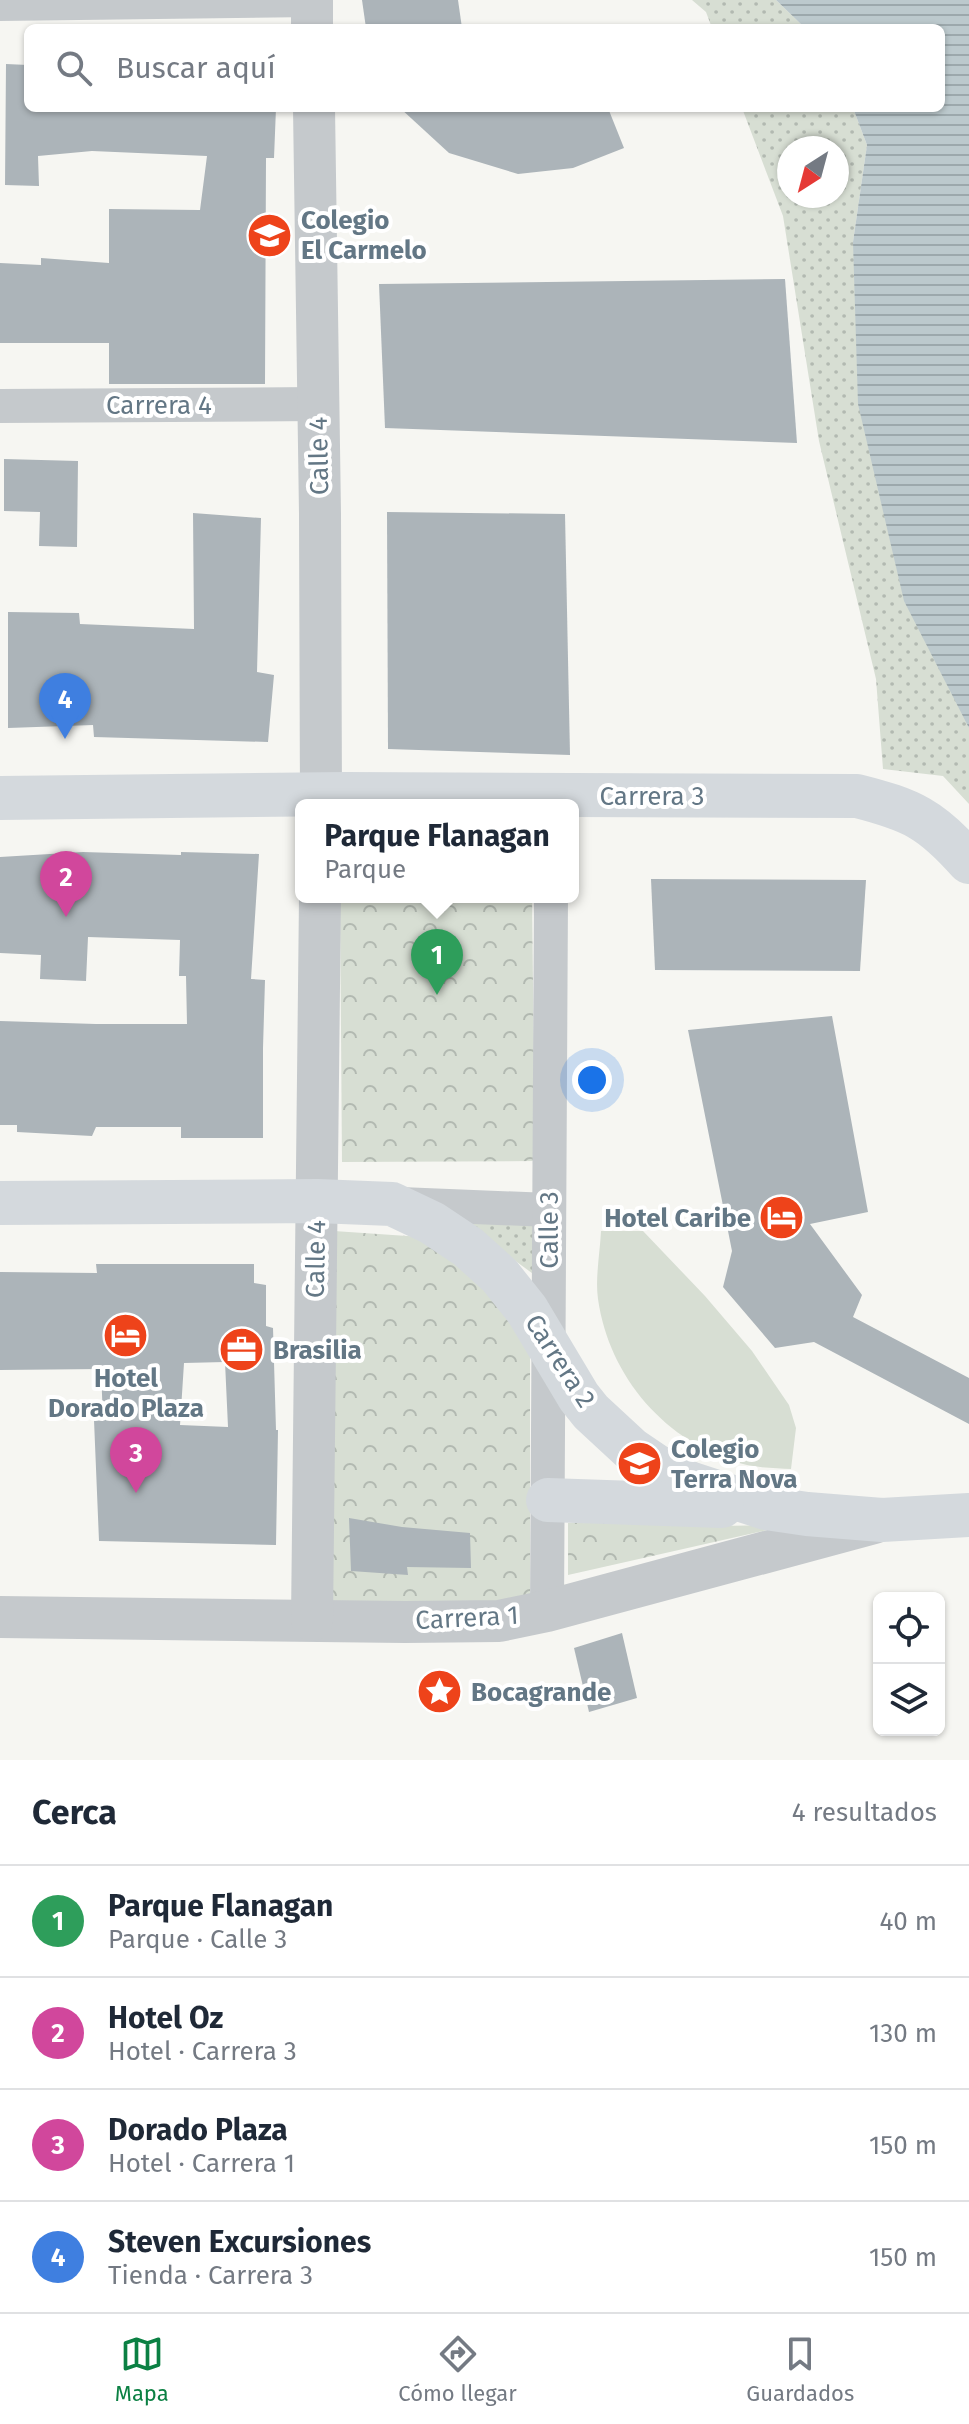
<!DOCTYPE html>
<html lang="es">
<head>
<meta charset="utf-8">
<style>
  body { margin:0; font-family:"Fira Sans",sans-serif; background:#f2f2f3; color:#1f2937 }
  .controls { position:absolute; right:24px; bottom:24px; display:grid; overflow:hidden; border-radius:12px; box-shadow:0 2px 6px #0004 }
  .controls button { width:72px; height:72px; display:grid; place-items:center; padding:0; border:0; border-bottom:2px solid #e0e1e3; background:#fff; color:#1f2937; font:40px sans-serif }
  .compass { position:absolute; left:777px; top:136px; width:72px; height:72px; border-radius:50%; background:#fff; box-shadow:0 2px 6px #0004; rotate:216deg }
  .you { position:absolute; left:592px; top:1080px; width:28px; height:28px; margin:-20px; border:6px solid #fff; border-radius:50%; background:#1a73e8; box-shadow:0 0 0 12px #1a73e833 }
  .badge { display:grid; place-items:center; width:52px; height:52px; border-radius:50%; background:#0b8043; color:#fff; font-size:26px; font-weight:700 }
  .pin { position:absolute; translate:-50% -66px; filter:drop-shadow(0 2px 4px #0008) }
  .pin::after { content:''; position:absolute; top:42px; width:28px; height:24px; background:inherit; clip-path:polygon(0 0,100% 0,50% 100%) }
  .popup { position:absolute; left:295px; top:799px; width:284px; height:104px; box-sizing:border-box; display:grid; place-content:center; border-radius:12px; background:#fff; filter:drop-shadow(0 2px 6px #0005); font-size:26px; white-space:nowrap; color:#747a83 }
  .popup b { font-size:30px; color:#1f2937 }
  .popup::after { content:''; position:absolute; left:50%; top:100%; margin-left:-16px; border:16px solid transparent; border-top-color:#fff }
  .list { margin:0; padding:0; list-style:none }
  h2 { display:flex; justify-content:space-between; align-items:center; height:104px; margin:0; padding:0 32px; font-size:34px }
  h2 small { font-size:26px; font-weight:400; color:#747a83 }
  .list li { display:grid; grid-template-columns:52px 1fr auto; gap:24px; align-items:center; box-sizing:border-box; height:112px; padding:0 32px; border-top:2px solid #e0e1e3 }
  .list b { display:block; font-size:30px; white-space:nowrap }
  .list p { margin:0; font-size:26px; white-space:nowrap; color:#747a83 }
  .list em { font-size:26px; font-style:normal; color:#747a83 }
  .icon { flex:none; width:44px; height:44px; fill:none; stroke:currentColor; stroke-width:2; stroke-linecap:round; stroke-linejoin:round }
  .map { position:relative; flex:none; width:969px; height:1760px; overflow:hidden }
  .search { position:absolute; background:#fff; box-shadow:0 2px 6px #0004; left:24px; right:24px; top:24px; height:88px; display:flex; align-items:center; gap:20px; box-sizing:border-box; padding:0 28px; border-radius:12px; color:#747a83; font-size:30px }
  .sheet { height:552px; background:#fff }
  nav { display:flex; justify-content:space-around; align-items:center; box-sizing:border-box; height:112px; border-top:2px solid #e0e1e3; background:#fff; font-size:22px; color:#747a83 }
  nav a { display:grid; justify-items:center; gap:4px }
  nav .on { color:#0b8043 }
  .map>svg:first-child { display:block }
</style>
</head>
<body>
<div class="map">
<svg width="969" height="1760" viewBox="0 0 969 1760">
  <defs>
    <pattern id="grass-dots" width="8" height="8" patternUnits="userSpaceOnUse" patternTransform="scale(2)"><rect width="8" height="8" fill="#d7ded3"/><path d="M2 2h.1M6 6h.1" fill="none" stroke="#b2b9b1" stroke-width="1.8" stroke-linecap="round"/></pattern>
    <pattern id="park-crowns" width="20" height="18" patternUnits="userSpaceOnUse" patternTransform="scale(2)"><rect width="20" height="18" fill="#d7ded3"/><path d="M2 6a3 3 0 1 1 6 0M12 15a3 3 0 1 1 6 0" fill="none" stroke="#b2b9b1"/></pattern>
    <pattern id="water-rules" width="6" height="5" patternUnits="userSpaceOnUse" patternTransform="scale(2)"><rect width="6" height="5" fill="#bcc9cd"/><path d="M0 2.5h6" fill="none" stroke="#9ca8ac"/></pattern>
  </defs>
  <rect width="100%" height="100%" fill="#f6f6f2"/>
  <g fill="url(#grass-dots)" fill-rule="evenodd">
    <path d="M692,0H776L805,28H712L706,12Z"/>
    <path d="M742,108H853L867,145L853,242L969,728V804L943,776L883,769L876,679L819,441L783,216ZM789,148H837V196H789Z"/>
    <path d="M458,1219L538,1222L536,1276Z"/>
  </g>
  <g fill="url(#park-crowns)">
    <path d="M340,897H532L535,1161L342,1162Z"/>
    <path d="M334,1231L422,1237L487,1289L530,1352V1596L497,1603H330Z"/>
    <path d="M606,1521L717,1526L790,1525L568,1575V1523Z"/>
  </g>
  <path fill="#d7ded3" d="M601,1231H643L705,1296L752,1351L789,1405L796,1428L791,1469C776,1468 758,1468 743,1464C666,1443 609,1377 598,1299C595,1278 600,1253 601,1231Z"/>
  <path fill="url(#water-rules)" d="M776,0H969V728L904,601L858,404L853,242L867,145L853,108H941V28H805Z"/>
  <g fill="#acb4b9" fill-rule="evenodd">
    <path d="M362,0H458L462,28H366Z"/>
    <path d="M6,64L28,65V108H276L274,158H266L265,384H109V343H0V263L41,265V258L109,263V209L200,210L207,156L92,151L38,156L39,186L5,185Z"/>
    <path d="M400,108H608L624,148L573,168L518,174L449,153Z"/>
    <path d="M785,279L797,443L385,428L379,284Z"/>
    <path d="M4,459L78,461L77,547L39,546L40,512L4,511Z"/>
    <path d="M387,512L565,514L570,755L388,749Z"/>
    <path d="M193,513L261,518L257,672L274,675L268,742L94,737L93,725L8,728V612L79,613L80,624L194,629Z"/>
    <path d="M83,852L181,855V852L259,854L251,979L265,980L263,1048V1138H181V1127H96L92,1136L17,1132V1125H0V1021L96,1024H187L186,976H179L180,940L88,937L86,981L40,979L41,955L0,953V857Z"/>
    <path d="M651,879L866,880L860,971L655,970Z"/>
    <path d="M832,1016L868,1212L810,1224L862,1295L853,1317L969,1378V1424L814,1342L775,1348L723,1287L732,1251L688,1030Z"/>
    <path d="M96,1264H254V1283L266,1285V1326L273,1328L276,1430H278L276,1545L99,1541L94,1420H103L101,1369L0,1370V1272L97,1273ZM225,1362L228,1427L180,1425L184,1363Z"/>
    <path d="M349,1518L402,1527L470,1533L471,1568L407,1567L408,1575L351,1571Z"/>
    <path d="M622,1633L637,1698L589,1712L574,1648Z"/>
  </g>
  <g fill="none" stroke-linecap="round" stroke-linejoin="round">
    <g stroke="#c5c9cc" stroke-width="34">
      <path d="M0,4L312,0"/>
      <path d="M0,406L318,404"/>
      <path d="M400,1204L549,1210"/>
      <path d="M547,1611L551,897"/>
    </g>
    <g stroke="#c5c9cc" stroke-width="42">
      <path d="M312,0V28"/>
      <path d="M314,108L320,514L321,805"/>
      <path d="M0,1617L405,1622L499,1621L547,1611L874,1523"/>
      <path d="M312,1620L320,897"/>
    </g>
    <g stroke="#d4d9dd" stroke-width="44">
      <path d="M0,798L346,794L857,796C912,810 931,819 969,862"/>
      <path d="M0,1203L317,1201L392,1204L432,1223L468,1247L500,1276L527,1310L579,1397L591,1412L631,1449L665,1472L692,1484L766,1508L807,1514L882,1520L969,1515"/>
      <path d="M548,1500L722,1506"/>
    </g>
  </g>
  <defs>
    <symbol id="school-disc" viewBox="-11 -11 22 22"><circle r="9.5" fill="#ee431a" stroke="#fff"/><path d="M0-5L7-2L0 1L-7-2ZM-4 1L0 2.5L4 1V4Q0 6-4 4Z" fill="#fff"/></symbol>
    <symbol id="hotel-disc" viewBox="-11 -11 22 22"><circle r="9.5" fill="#ee431a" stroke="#fff"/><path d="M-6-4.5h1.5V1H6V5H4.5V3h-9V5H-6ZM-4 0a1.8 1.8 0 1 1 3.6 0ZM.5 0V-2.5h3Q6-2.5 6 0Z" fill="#fff"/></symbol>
    <symbol id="office-disc" viewBox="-11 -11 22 22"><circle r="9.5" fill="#ee431a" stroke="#fff"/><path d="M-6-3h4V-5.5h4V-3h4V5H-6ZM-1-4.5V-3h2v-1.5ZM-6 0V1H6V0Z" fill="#fff"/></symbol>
    <symbol id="sight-disc" viewBox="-11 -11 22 22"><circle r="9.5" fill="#ee431a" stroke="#fff"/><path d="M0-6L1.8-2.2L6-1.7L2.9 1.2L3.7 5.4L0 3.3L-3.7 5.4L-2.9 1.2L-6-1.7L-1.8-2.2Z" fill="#fff"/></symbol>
  </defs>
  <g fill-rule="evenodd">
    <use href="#school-disc" x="244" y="210" width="51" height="51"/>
    <use href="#hotel-disc" x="756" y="1192" width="51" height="51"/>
    <use href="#hotel-disc" x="100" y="1310" width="51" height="51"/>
    <use href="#office-disc" x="216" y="1324" width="51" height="51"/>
    <use href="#school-disc" x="614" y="1438" width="51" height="51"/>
    <use href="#sight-disc" x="414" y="1666" width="51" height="51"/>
  </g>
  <g text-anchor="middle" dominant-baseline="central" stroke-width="8" stroke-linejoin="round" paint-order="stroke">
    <g font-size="26" font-weight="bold" fill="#637785" stroke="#fff" text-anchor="start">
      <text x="301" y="220">Colegio<tspan x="301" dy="30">El Carmelo</tspan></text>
      <text x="751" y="1218" text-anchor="end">Hotel Caribe</text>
      <text x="273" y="1350">Brasilia</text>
      <text x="126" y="1378" text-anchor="middle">Hotel<tspan x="126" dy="30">Dorado Plaza</tspan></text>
      <text x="671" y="1449">Colegio<tspan x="671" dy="30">Terra Nova</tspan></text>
      <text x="471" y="1692">Bocagrande</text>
    </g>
    <g font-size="26" fill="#637785" stroke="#fff">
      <text x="159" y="405">Carrera 4</text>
      <text transform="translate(319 456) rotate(-91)">Calle 4</text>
      <text x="652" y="796">Carrera 3</text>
      <text transform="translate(549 1230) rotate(-90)">Calle 3</text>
      <text transform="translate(316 1259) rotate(-89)">Calle 4</text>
      <text transform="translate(560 1361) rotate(57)">Carrera 2</text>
      <text transform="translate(467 1618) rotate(-3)">Carrera 1</text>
    </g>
  </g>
</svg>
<div class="controls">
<button><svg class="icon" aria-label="locate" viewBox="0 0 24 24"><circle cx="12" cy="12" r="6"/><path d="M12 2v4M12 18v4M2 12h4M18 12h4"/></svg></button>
<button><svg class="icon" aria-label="layers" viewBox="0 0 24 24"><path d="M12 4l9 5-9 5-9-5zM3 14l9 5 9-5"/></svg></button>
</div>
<svg class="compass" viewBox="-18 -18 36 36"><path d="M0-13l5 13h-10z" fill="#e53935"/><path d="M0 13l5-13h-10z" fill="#747a83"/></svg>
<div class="you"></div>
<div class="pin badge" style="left:437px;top:995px;background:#2e9e5b">1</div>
<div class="popup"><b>Parque Flanagan</b>Parque</div>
<div class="pin badge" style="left:66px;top:917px;background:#d1479c">2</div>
<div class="pin badge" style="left:136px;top:1493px;background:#d1479c">3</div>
<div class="pin badge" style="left:65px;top:739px;background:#3f7fe0">4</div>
<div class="search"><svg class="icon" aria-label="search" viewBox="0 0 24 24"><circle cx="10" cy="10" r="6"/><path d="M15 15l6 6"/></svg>Buscar aquí</div>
</div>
<section class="sheet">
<h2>Cerca<small>4 resultados</small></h2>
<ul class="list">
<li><span class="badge" style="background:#2e9e5b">1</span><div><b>Parque Flanagan</b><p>Parque · Calle 3</p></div><em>40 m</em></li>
<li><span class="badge" style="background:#d1479c">2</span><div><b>Hotel Oz</b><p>Hotel · Carrera 3</p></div><em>130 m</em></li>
<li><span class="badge" style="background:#d1479c">3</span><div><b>Dorado Plaza</b><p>Hotel · Carrera 1</p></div><em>150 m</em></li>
<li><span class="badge" style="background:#3f7fe0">4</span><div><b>Steven Excursiones</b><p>Tienda · Carrera 3</p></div><em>150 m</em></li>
</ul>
</section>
<nav>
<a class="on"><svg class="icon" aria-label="map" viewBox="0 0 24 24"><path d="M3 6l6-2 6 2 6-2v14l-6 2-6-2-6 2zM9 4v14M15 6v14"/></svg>Mapa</a>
<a><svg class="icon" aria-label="directions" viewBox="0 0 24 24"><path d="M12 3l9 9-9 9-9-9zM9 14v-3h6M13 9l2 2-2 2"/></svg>Cómo llegar</a>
<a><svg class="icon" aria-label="saved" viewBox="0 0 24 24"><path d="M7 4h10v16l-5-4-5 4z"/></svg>Guardados</a>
</nav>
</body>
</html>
